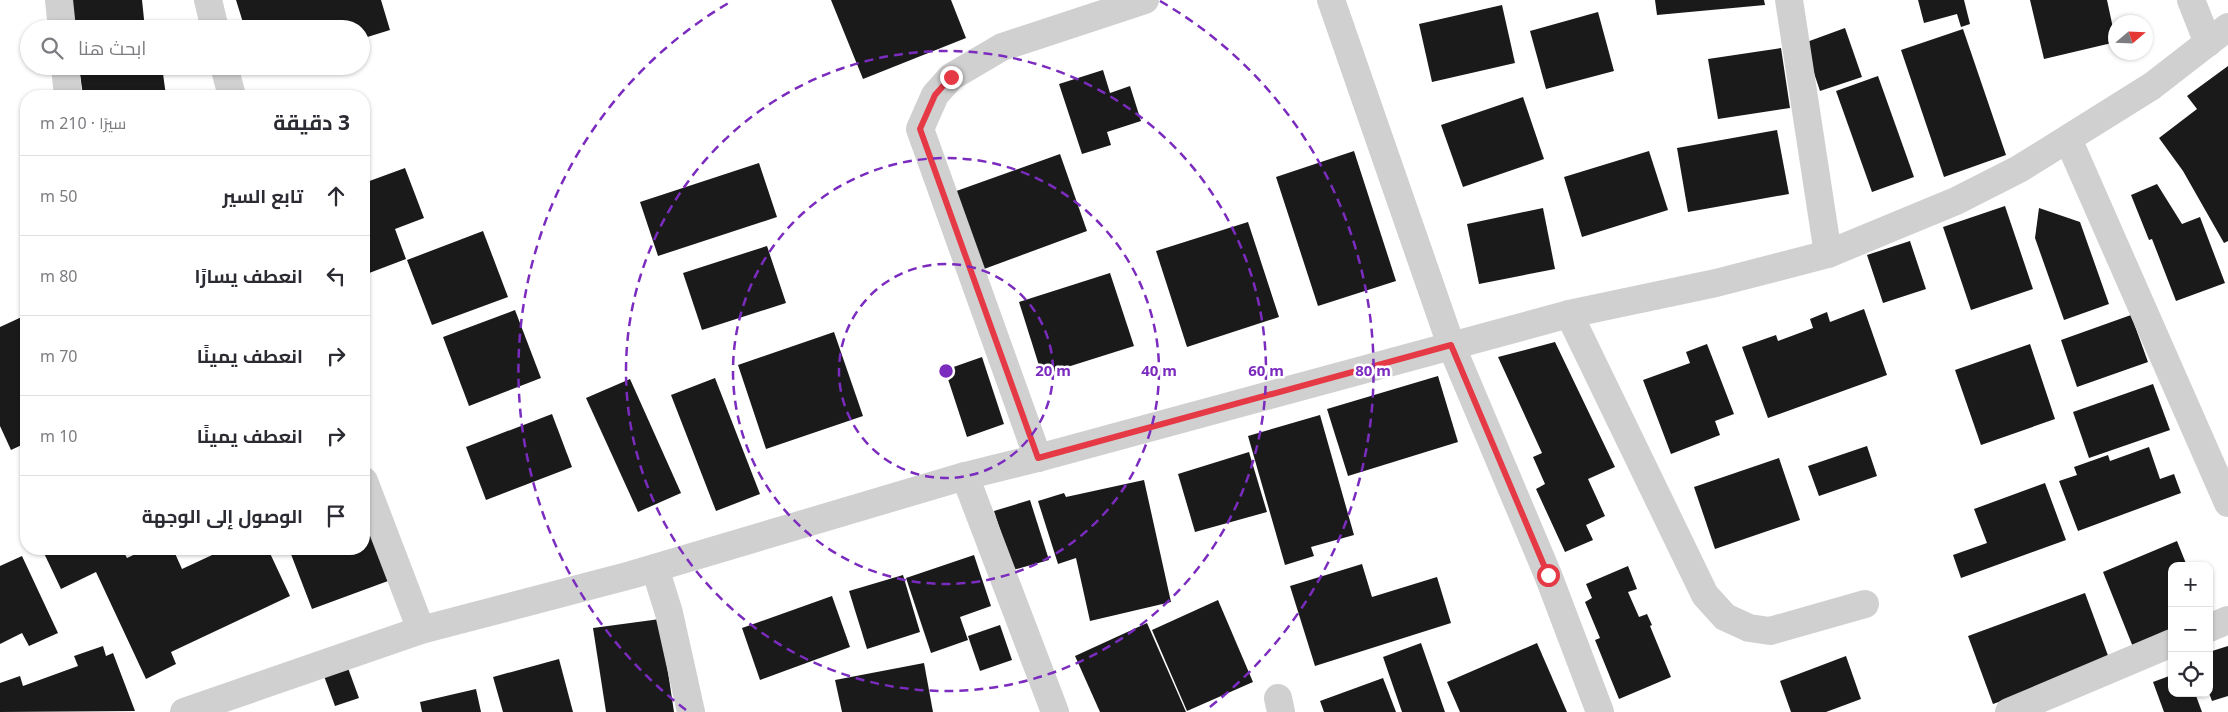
<!DOCTYPE html>
<html lang="ar">
<head>
<meta charset="utf-8">
<style>
  body { margin:0; font-family:"Noto Sans",Cairo,sans-serif; background:#f2f2f3; color:#2b2b33; direction:rtl }
  .controls { position:absolute; right:15px; bottom:15px; display:grid; overflow:hidden; border-radius:10px; box-shadow:0 1px 4px #0004 }
  .controls button { width:45px; height:45px; display:grid; place-items:center; padding:0; border:0; border-bottom:1px solid #e1e1e2; background:#fff; color:#2b2b33; font:25px sans-serif }
  .compass { position:absolute; left:2108px; top:15px; width:45px; height:45px; border-radius:50%; background:#fff; box-shadow:0 1px 4px #0004; rotate:71deg }
  .stop { position:absolute; width:15px; height:15px; margin:-11px; border:4px solid #e63946; border-radius:50%; background:#fff }
  .stop.end { background:#e63946; border-color:#fff; box-shadow:0 1px 5px #0008 }
  .list { margin:0; padding:0; list-style:none }
  h2 { display:flex; justify-content:space-between; align-items:center; height:65px; margin:0; padding:0 20px; font-size:21px }
  h2 small { font-size:16px; font-weight:400; color:#7c7c81 }
  .list li { display:grid; grid-template-columns:32px 1fr auto; gap:15px; align-items:center; box-sizing:border-box; height:80px; padding:0 20px; border-top:1px solid #e1e1e2 }
  .list b { display:block; font-size:19px; white-space:nowrap }
  .list em { font-size:16px; font-style:normal; color:#7c7c81 }
  .icon { flex:none; width:28px; height:28px; fill:none; stroke:currentColor; stroke-width:2; stroke-linecap:round; stroke-linejoin:round }
  .map { position:relative; flex:none; width:2228px; height:712px; overflow:hidden; direction:ltr }
  .search { position:absolute; background:#fff; box-shadow:0 1px 4px #0004; left:20px; top:20px; width:350px; height:55px; display:flex; align-items:center; gap:12px; box-sizing:border-box; padding:0 18px; border-radius:28px; color:#7c7c81; font-size:19px }
  .panel { position:absolute; background:#fff; box-shadow:0 1px 4px #0004; left:20px; top:90px; width:350px; height:465px; border-radius:20px; direction:rtl }
  .map>svg:first-child { display:block }
</style>
</head>
<body>
<div class="map">
<svg width="2228" height="712" viewBox="0 0 2228 712">
  <rect width="100%" height="100%" fill="#fff"/>
  <g fill="#1a1a1a">
    <path d="M71,0H142L145,29H75Z"/>
    <path d="M236,0H381L390,30L361,39V29H245Z"/>
    <path d="M831,0H951L966,38L863,79Z"/>
    <path d="M1655,0H1764L1765,5L1657,15Z"/>
    <path d="M1918,0H1964L1970,24L1961,27L1957,14L1924,23Z"/>
    <path d="M2030,0H2107L2116,42L2044,59Z"/>
    <path d="M1502,5L1515,63L1432,82L1419,24Z"/>
    <path d="M1598,12L1614,71L1546,89L1530,31Z"/>
    <path d="M1845,28L1862,77L1820,91L1804,43Z"/>
    <path d="M1963,29L2006,155L1944,177L1901,50Z"/>
    <path d="M1781,48L1790,108L1718,119L1708,59Z"/>
    <path d="M79,66H162L166,96H83Z"/>
    <path d="M2228,66V241L2224,243L2183,171L2159,138L2197,109L2187,96Z"/>
    <path d="M1103,70L1110,93L1130,86L1141,121L1107,132L1111,145L1082,154L1059,84Z"/>
    <path d="M1878,76L1914,177L1872,192L1836,91Z"/>
    <path d="M1523,97L1544,159L1463,187L1441,125Z"/>
    <path d="M1777,130L1789,194L1688,212L1677,148Z"/>
    <path d="M1354,151L1396,281L1318,306L1276,177Z"/>
    <path d="M1649,151L1668,210L1582,237L1564,177Z"/>
    <path d="M1060,154L1087,231L976,272L948,194Z"/>
    <path d="M759,163L777,217L658,256L640,202Z"/>
    <path d="M405,168L424,218L395,229L406,259L364,275V183Z"/>
    <path d="M2157,184L2182,224L2200,217L2225,283L2176,301L2152,239L2149,240L2131,195Z"/>
    <path d="M2005,206L2033,289L1971,310L1943,227Z"/>
    <path d="M1543,208L1555,269L1479,284L1467,224Z"/>
    <path d="M2039,208L2080,222L2109,304L2064,320L2035,238Z"/>
    <path d="M1248,222L1279,317L1187,347L1156,251Z"/>
    <path d="M483,231L508,297L432,325L407,260Z"/>
    <path d="M1910,241L1926,289L1883,303L1867,255Z"/>
    <path d="M767,246L786,303L702,330L683,273Z"/>
    <path d="M1110,273L1134,346L1042,375L1019,302Z"/>
    <path d="M1864,309L1887,375L1768,418L1742,347L1776,335L1778,341L1813,328L1810,319L1827,312L1830,322Z"/>
    <path d="M515,310L541,378L469,406L443,337Z"/>
    <path d="M26,315V443L11,450L0,426V327Z"/>
    <path d="M2131,315L2148,362L2077,387L2061,340Z"/>
    <path d="M834,332L863,416L766,449L738,365Z"/>
    <path d="M1555,342L1615,467L1588,479L1605,516L1586,525L1593,540L1565,552L1536,489L1545,484L1533,457L1542,453L1498,357Z"/>
    <path d="M1707,344L1734,414L1715,421L1720,435L1671,454L1643,380L1690,363L1686,352Z"/>
    <path d="M2030,344L2055,419L1981,445L1955,370Z"/>
    <path d="M982,357L1004,424L967,437L945,370Z"/>
    <path d="M1438,376L1458,442L1348,476L1327,409Z"/>
    <path d="M715,378L760,494L716,511L671,395Z"/>
    <path d="M630,379L681,493L638,512L586,398Z"/>
    <path d="M2153,384L2170,430L2089,458L2073,412Z"/>
    <path d="M552,414L572,467L486,500L466,447Z"/>
    <path d="M1320,415L1354,535L1311,547L1314,556L1285,565L1248,436Z"/>
    <path d="M1867,446L1877,476L1819,496L1808,466Z"/>
    <path d="M2149,447L2160,479L2174,474L2181,493L2078,531L2059,481L2077,475L2074,467L2108,455L2110,461Z"/>
    <path d="M1249,452L1267,512L1195,532L1178,474Z"/>
    <path d="M1779,458L1800,520L1715,549L1694,487Z"/>
    <path d="M1144,480L1171,602L1090,621L1076,558L1058,564L1038,501L1064,493L1066,497Z"/>
    <path d="M2045,483L2066,540L1961,578L1953,555L1987,543L1974,509Z"/>
    <path d="M1030,500L1049,560L1013,570L994,511Z"/>
    <path d="M364,515L388,581L312,609L289,549H364Z"/>
    <path d="M2177,541L2187,566H2172V637L2135,652L2103,572Z"/>
    <path d="M42,549H122L127,558L146,549H173L182,569L225,549H268L290,596L171,652L176,664L146,679L96,572L61,589Z"/>
    <path d="M974,555L991,606L960,617L968,640L931,653L906,578Z"/>
    <path d="M22,556L58,633L29,646L22,633L0,644V566Z"/>
    <path d="M1362,564L1372,597L1437,577L1451,623L1315,666L1290,586Z"/>
    <path d="M1628,566L1637,589L1628,592L1639,617L1647,614L1652,625L1650,626L1671,677L1619,699L1595,640L1600,638L1585,602L1592,598L1586,584Z"/>
    <path d="M903,575L920,632L867,649L849,591Z"/>
    <path d="M2085,593L2110,661L1993,704L1968,636Z"/>
    <path d="M832,596L850,647L760,680L742,628Z"/>
    <path d="M1218,600L1253,682L1187,711L1152,630Z"/>
    <path d="M660,619L674,712H606L593,628Z"/>
    <path d="M1147,623L1186,712H1100L1075,656Z"/>
    <path d="M1000,625L1012,660L980,671L968,636Z"/>
    <path d="M1421,643L1445,712H1402L1383,657Z"/>
    <path d="M1537,643L1567,712H1460L1447,682Z"/>
    <path d="M103,646L106,656L113,653L135,711L0,712V683L20,676L23,686L78,666L74,656Z"/>
    <path d="M2228,646V696L2212,701L2209,693V652Z"/>
    <path d="M1846,656L1861,699L1826,712H1791L1780,681Z"/>
    <path d="M559,659L573,712H503L493,677Z"/>
    <path d="M924,663L933,712H842L835,680Z"/>
    <path d="M348,668L359,698L335,706L324,676Z"/>
    <path d="M2172,675V693H2195L2202,712H2164L2153,682Z"/>
    <path d="M1383,678L1396,712H1324L1320,701Z"/>
    <path d="M476,689L481,712H422L420,702Z"/>
  </g>
  <g fill="none" stroke-linecap="round" stroke-linejoin="round">
    <g stroke="#d0d0d0" stroke-width="28">
      <path d="M59,0L62,29"/>
      <path d="M208,0L215,29"/>
      <path d="M1331,0L1451,345L1548,575L1600,712"/>
      <path d="M1789,0L1828,254"/>
      <path d="M2191,0L2208,43"/>
      <path d="M65,66L68,96"/>
      <path d="M224,66L232,96"/>
      <path d="M2068,139L2228,503"/>
      <path d="M1569,314L1705,595L1725,617L1749,628L1770,631L1865,604"/>
      <path d="M1038,458L920,129L935,95L951,77L1002,47L1145,0"/>
      <path d="M965,476L1055,712"/>
      <path d="M364,481L421,630"/>
      <path d="M655,568L669,613L691,712"/>
      <path d="M2209,628L2228,620"/>
      <path d="M1278,698L1281,712"/>
      <path d="M184,712L421,630L631,575L965,476L1038,458L1569,314L1716,283L1828,254L1956,201L2019,169L2152,86L2228,27"/>
      <path d="M2009,712L2172,643"/>
    </g>
  </g>
  <g fill="none" stroke-linecap="round" stroke-linejoin="round">
    <path stroke="#e63946" stroke-width="6" d="M951,77L935,95L920,129L1038,458L1451,345L1548,575"/>
  </g>
  <g fill="none" stroke="#7b2cbf" stroke-width="2.5" stroke-dasharray="9 6">
    <circle cx="946" cy="371" r="107"/>
    <circle cx="946" cy="371" r="213"/>
    <circle cx="946" cy="371" r="320"/>
    <path d="M686 710A427 427 0 0 1 732 1M1160 1A427 427 0 0 1 1206 710"/>
  </g>
  <circle cx="946" cy="371" r="8" fill="#7b2cbf" stroke="#fff" stroke-width="2.5"/>
  <g font-size="15" text-anchor="middle" font-weight="bold" fill="#7b2cbf" stroke="#fff" stroke-width="5" stroke-linejoin="round" paint-order="stroke">
    <text x="1053" y="376">20 m</text>
    <text x="1159" y="376">40 m</text>
    <text x="1266" y="376">60 m</text>
    <text x="1373" y="376">80 m</text>
  </g>
</svg>
<div class="controls">
<button>+</button>
<button>−</button>
<button><svg class="icon" aria-label="locate" viewBox="0 0 24 24"><circle cx="12" cy="12" r="6"/><path d="M12 2v4M12 18v4M2 12h4M18 12h4"/></svg></button>
</div>
<svg class="compass" viewBox="-18 -18 36 36"><path d="M0-13l5 13h-10z" fill="#e53935"/><path d="M0 13l5-13h-10z" fill="#7c7c81"/></svg>
<div class="stop" style="left:1548px;top:575px"></div>
<div class="stop end" style="left:951px;top:77px"></div>
<div class="search"><svg class="icon" aria-label="search" viewBox="0 0 24 24"><circle cx="10" cy="10" r="6"/><path d="M15 15l6 6"/></svg>ابحث هنا</div>
<section class="panel">
<h2>3 دقيقة<small>سيرًا · 210 m</small></h2>
<ul class="list">
<li><svg class="icon" aria-label="ahead" viewBox="0 0 24 24"><path d="M12 20V5M6 11l6-6 6 6"/></svg><div><b>تابع السير</b></div><em>50 m</em></li>
<li><svg class="icon" aria-label="left" viewBox="0 0 24 24"><path d="M17 20v-9H6M10 6l-5 5 5 5"/></svg><div><b>انعطف يسارًا</b></div><em>80 m</em></li>
<li><svg class="icon" aria-label="right" viewBox="0 0 24 24"><path d="M7 20v-9h11M14 6l5 5-5 5"/></svg><div><b>انعطف يمينًا</b></div><em>70 m</em></li>
<li><svg class="icon" aria-label="right" viewBox="0 0 24 24"><path d="M7 20v-9h11M14 6l5 5-5 5"/></svg><div><b>انعطف يمينًا</b></div><em>10 m</em></li>
<li><svg class="icon" aria-label="arrive" viewBox="0 0 24 24"><path d="M6 21V4h12l-3 4 3 4H6"/></svg><div><b>الوصول إلى الوجهة</b></div></li>
</ul>
</section>
</div>
</body>
</html>
